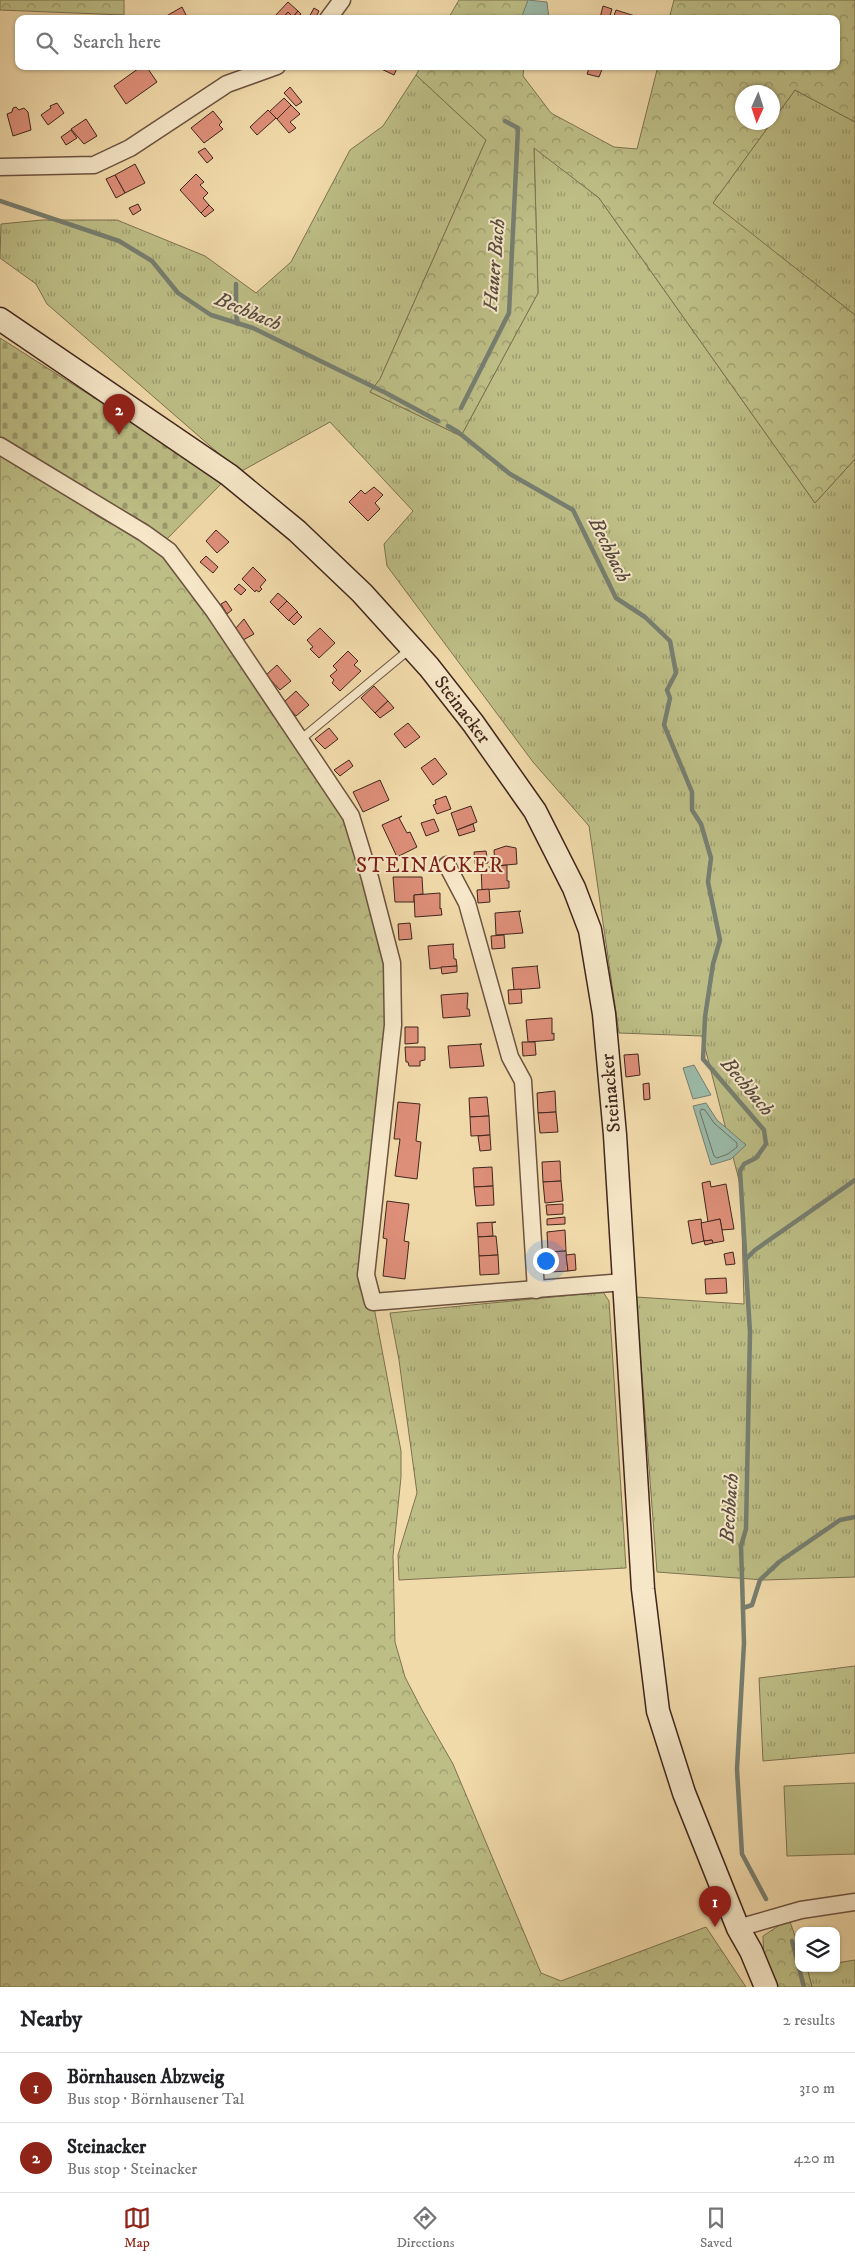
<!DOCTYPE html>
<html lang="en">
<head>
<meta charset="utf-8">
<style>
  body { margin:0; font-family:"IM FELL DW Pica",serif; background:#f6f6f6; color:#202124 }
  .controls { position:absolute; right:15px; bottom:15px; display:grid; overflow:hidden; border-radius:10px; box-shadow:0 1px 4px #0004 }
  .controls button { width:45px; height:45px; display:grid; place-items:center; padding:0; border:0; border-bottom:1px solid #e0e0e0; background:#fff; color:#202124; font:25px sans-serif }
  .compass { position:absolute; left:735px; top:85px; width:45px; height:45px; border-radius:50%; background:#fff; box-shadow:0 1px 4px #0004; rotate:183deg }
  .you { position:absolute; left:545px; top:1260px; width:18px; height:18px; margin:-12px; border:4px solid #fff; border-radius:50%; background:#1a73e8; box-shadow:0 0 0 8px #1a73e833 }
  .badge { display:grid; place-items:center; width:32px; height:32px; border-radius:50%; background:#8f2418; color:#fff; font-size:16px; font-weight:700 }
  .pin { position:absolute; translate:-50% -41px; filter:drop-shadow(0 1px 2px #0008) }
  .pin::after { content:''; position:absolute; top:26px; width:18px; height:15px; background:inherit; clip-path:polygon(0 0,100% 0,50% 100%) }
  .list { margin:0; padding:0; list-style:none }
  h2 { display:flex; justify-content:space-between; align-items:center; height:65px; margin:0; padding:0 20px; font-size:21px }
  h2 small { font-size:16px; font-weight:400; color:#757577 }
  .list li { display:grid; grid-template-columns:32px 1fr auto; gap:15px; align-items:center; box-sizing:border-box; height:70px; padding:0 20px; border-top:1px solid #e0e0e0 }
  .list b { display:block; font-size:19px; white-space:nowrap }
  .list p { margin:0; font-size:16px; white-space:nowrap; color:#757577 }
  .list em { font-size:16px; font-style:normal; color:#757577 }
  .icon { flex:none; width:28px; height:28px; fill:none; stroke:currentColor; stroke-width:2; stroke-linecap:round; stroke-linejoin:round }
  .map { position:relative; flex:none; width:855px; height:1987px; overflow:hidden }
  .search { position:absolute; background:#fff; box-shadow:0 1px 4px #0004; left:15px; right:15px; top:15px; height:55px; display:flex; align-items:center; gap:12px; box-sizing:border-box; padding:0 18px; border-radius:10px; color:#757577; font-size:19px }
  .sheet { height:205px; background:#fff }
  nav { display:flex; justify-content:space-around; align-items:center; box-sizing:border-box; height:70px; border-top:1px solid #e0e0e0; background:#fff; font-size:14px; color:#757577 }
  nav a { display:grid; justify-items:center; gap:2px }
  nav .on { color:#8f2418 }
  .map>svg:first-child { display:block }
</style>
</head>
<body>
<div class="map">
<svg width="855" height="1987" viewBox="0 0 855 1987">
  <defs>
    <pattern id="grass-tufts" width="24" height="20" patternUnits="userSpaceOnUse" patternTransform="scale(1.25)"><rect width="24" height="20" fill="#bdbe86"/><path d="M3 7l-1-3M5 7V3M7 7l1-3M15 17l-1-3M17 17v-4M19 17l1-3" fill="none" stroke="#9b9a6d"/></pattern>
    <pattern id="forest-crowns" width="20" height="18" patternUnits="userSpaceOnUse" patternTransform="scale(1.25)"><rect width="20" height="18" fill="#bdbe86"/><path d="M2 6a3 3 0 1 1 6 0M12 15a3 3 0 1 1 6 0" fill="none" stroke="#9b9a6d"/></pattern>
    <pattern id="cemetery-stones" width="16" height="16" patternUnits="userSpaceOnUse" patternTransform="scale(1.25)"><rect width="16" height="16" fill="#bdbe86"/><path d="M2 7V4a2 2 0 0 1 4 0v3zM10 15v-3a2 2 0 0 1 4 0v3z" fill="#9b9a6d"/></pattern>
  </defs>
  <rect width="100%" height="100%" fill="#f1daaa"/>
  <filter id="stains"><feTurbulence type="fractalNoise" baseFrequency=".004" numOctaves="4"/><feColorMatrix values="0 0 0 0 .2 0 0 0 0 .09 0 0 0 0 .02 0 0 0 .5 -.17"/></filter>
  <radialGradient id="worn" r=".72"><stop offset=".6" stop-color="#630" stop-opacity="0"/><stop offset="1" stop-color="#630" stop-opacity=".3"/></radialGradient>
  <g fill="url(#grass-tufts)" stroke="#7e7251">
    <path d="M416,75L486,140L380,379L370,392L461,436L538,293L534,147L599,198L815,503L855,459V1577L764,1580L657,1572L636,1297L744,1304L741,1188L702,1036L619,1033L589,826L533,762L387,566L384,544L413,511L330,422L240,472L47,304L36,284L0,258L1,224L42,220H117L205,256L256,293L291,262L350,150L383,126Z"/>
    <path d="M795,90L855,122V315L712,204Z"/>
    <path d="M603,1292L609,1301L626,1568L399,1580L398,1555L417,1493L399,1360L390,1313Z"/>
    <path d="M855,1666V1753L763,1761L759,1678Z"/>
    <path d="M855,1960V1987H812L807,1968H836V1963Z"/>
  </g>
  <g fill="url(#forest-crowns)" stroke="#7e7251">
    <path d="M0,0H124V15L0,10Z"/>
    <path d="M459,0H533L530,19H448Z"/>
    <path d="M674,0H855V122L795,90L773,120L772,92H742V122L771,123L713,203L855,315V459L815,503L599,198L534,148L538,293L461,436L370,392L380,379L486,140L416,75L421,66H524L523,76L551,113L614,147L637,149L658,66H836V19H669Z"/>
    <path d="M0,447L97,516L159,549L214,611L351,816L392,963L376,1182L373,1302L401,1451V1477L393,1556L395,1642L405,1677L422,1710L453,1764L541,1973L561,1981L706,1927L746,1987H0Z"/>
    <path d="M789,1919L799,1947V1968H807L812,1987H772L764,1966L763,1936Z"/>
  </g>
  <path fill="url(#cemetery-stones)" stroke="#7e7251" d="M0,338L189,458L221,484L167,539L116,511L0,438Z"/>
  <path fill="#bdbe86" stroke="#7e7251" d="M855,1783V1854L787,1856L784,1786Z"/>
  <g fill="#9bbba9" stroke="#777f71">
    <path d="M528,0L547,2L549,19H521Z"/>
    <path d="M694,1065L711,1095L693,1099L683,1068Z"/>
    <path d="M706,1103L717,1120L746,1145L731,1159L711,1165L693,1106Z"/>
  </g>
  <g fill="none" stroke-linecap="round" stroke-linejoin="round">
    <path stroke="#6e7062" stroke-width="1" d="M702,1109L705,1110L714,1123L737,1143V1147L728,1154L717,1158L714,1156L700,1112Z"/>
    <g stroke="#777f71" stroke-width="4.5">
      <path d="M0,201L119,241L152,261L178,293L211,315L253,328L386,393L438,421"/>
      <path d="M236,284V314L238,324"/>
      <path d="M461,408L509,313L518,128L505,121"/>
      <path d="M448,426L458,432L510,474L573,510L616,598L645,617L670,641L676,673L667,690L670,698L664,725L692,792V810L701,824L711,858L708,882L720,940L713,964L705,1017L703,1059L764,1130L766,1144L756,1158L744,1164L740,1171L750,1332L746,1529L741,1546L744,1643L737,1769L742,1854L766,1899"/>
      <path d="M746,1259L755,1250L855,1180"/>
      <path d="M743,1608L752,1605L760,1580L779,1562L840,1520L855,1517"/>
      <path d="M792,1941L799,1967"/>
      <path d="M799,1968L804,1987"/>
    </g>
  </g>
  <g fill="#de8f79" stroke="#40261c">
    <path d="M288,2L298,11L293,17L288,12L282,19H276L274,17Z"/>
    <path d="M603,6L612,9L609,19L600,18Z"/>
    <path d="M182,7L188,19H164L163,18Z"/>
    <path d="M314,8L319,11L315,19H308Z"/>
    <path d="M616,10L635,16L634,19H613Z"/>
    <path d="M298,11L301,14L295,19L293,17Z"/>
    <path d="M288,12L295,19H282Z"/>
    <path d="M142,66H146L157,82L126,104L114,86Z"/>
    <path d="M375,66H398L394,75Z"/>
    <path d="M590,66L603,67L599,77L587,74Z"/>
    <path d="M290,87L302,102L296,106L284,93Z"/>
    <path d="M284,98L291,105L277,119L269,112Z"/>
    <path d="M57,103L64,113L48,125L41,115L51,108L50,106Z"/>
    <path d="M291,105L300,114L290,122L296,128L289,133L277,119Z"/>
    <path d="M16,107L19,110L24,108L28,112L31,130L13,136L7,114L12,112L13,108Z"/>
    <path d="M268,110L276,118L257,135L250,127Z"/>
    <path d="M213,111L222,122L219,125L223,129L204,143L191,128Z"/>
    <path d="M86,119L97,136L84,144L71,129Z"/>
    <path d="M71,130L77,138L66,145L61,137Z"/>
    <path d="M205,148L213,158L207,163L198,152Z"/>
    <path d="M135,164L145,183L125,193L115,175Z"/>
    <path d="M196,174L204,182L200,185L208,193L203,198L209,205L201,213L180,190Z"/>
    <path d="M115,175L125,193L116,198L106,179Z"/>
    <path d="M138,204L141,210L133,215L129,208Z"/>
    <path d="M209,205L214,210L205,217L201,213Z"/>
    <path d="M374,487L383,495L375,503L380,509L368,521L349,502L361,490L365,494Z"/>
    <path d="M216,530L229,542L217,553L206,541Z"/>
    <path d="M206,556L218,567L213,573L200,562Z"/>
    <path d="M253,567L266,580L260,587L262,589L259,592L256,590L255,592L242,579Z"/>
    <path d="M239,584L246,590L241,595L234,589Z"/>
    <path d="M278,593L287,601L278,610L270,602Z"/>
    <path d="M226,601L232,610L227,614L221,604Z"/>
    <path d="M287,601L298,612L289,621L278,610Z"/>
    <path d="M297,612L302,617L294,625L289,620Z"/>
    <path d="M244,619L254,634L243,640L235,629Z"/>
    <path d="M320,628L335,643L319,658L310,649L313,647L307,640Z"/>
    <path d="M348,651L358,661L354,665L361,671L340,691L332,683L334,680L330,676L337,670L333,666Z"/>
    <path d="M277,665L291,681L280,690L266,675Z"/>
    <path d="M374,686L388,701L375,713L361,698Z"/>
    <path d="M296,691L309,705L296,716L284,702Z"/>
    <path d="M388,701L394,708L380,718L375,713Z"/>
    <path d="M408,723L420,737L405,748L394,734Z"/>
    <path d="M329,728L338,739L325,749L315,739Z"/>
    <path d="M435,758L447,774L433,785L421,768Z"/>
    <path d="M349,760L353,766L340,776L334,770Z"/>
    <path d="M380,780L389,800L363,812L353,792Z"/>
    <path d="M446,796L451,809L437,814L433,805L436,804L435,800Z"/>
    <path d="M471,806L477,822L457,830L451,813Z"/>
    <path d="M402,816L399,818L407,833L410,832L417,847L397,857L382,825Z"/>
    <path d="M434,819L439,831L426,836L421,823Z"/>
    <path d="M473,824L475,831L459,836L457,830Z"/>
    <path d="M506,846L516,848L517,864L495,866L494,850Z"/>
    <path d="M486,851L488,863L475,864L474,852Z"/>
    <path d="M507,865V881H509V888L482,890L481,868Z"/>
    <path d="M393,877H422L423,894L414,895V902H395Z"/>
    <path d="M489,889L490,902L478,903L477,890Z"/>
    <path d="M440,893V909L441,908L442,915L415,917L414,895Z"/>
    <path d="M521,911L519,912L523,933L496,935L495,913Z"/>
    <path d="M410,923L412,939L399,940L398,924Z"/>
    <path d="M504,935L505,948L492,949L491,936Z"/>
    <path d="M454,944L453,945L454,959H456L457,966L430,969L428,946Z"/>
    <path d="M457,966V972L442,974L441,967Z"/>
    <path d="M537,966L540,988L514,990L512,968L538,966Z"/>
    <path d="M521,989L522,1003L509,1004L508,990Z"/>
    <path d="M468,993L467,1009H469L470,1016L443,1018L441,995Z"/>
    <path d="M552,1018V1034L554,1033V1040L528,1042L526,1020Z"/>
    <path d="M405,1027H418V1043L405,1044Z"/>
    <path d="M522,1042H535L536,1055L523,1056Z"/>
    <path d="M480,1044L484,1066L450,1068L448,1046L482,1044Z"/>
    <path d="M405,1047H425V1060L420,1061V1066H409L408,1062H406Z"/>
    <path d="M638,1054L640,1075L626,1077L624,1055Z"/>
    <path d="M649,1083L650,1099L644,1100L643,1084Z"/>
    <path d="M555,1091L556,1112L538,1113L537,1093Z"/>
    <path d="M487,1097L489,1116L470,1117L469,1098Z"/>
    <path d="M398,1102L420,1104L416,1141L421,1142L417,1179L395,1176L400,1139H394Z"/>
    <path d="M556,1112L558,1132L540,1133L538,1113Z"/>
    <path d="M489,1116L490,1135L471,1136L470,1117Z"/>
    <path d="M490,1135L491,1150L480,1151L478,1136Z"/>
    <path d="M560,1161L561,1181L543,1182L542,1162Z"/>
    <path d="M492,1167L493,1186L474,1187L473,1168Z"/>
    <path d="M561,1181L563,1201L545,1203L543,1182Z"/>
    <path d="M710,1181L711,1187L726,1184L734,1229L722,1230L720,1219L708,1222L702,1183Z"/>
    <path d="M493,1186L494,1205L476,1206L474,1187Z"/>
    <path d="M387,1201L409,1204L404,1241L409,1242L405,1279L383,1276L387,1239L383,1238Z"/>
    <path d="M563,1204V1214L547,1215L546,1205Z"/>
    <path d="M565,1217V1224L547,1225V1219Z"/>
    <path d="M701,1219L704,1241L692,1244L688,1221Z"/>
    <path d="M720,1219L724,1241L713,1243L712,1240L704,1241L701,1223Z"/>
    <path d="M496,1222L492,1223L493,1236L478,1237L477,1223Z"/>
    <path d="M565,1230L566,1251L548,1252L547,1232Z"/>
    <path d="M496,1236L498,1255L479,1256L478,1237Z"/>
    <path d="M712,1240L713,1243L705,1245L704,1241Z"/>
    <path d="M566,1251L568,1271L550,1272L548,1252Z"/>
    <path d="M733,1252L735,1264L726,1265L724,1254Z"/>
    <path d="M575,1254L576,1270L568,1271L566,1255Z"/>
    <path d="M498,1255L499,1274L480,1275L479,1256Z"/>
    <path d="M726,1278L727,1293L706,1294L705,1279Z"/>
  </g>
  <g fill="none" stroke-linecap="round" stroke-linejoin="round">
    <defs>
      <path id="lane" d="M300,740L410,649"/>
      <g id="street">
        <path d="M328,19L342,0"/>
        <path d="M0,167L94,165L130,148L227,84L277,66"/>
        <path d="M0,446L144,533L169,551L214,611L351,816L370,878L392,963L393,1025L366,1275L373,1302L624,1282"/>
        <path d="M447,865L467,903L510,1057L523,1081L536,1290"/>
        <path d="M738,1928L801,1910L855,1902"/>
      </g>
      <path id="secondary" d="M0,319L229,475L297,531L362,593L429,667L473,723L535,811L574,888L590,930L604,1014L615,1135L643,1589L658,1711L684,1793L738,1928L751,1951L766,1987"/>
    </defs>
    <use href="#lane" stroke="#6c5340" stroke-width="10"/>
    <use href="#street" stroke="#6c5340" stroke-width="19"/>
    <use href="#secondary" stroke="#40261c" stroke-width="25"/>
    <use href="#lane" stroke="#f6e7c8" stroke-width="8"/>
    <use href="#street" stroke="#f6e7c8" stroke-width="16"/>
    <use href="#secondary" stroke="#f6e7c8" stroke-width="22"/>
  </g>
  <g text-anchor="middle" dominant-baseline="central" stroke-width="4" stroke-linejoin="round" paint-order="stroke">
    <g font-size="19" fill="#40261c" stroke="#f6e7c8">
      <text transform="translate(462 710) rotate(53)">Steinacker</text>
      <text transform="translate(611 1093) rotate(-95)">Steinacker</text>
    </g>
    <g font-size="20" font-style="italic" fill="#574b3f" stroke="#f6e7c8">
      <text transform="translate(495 265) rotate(-85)">Hauer Bach</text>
      <text transform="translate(248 312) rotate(23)">Bechbach</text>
      <text transform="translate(609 550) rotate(64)">Bechbach</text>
      <text transform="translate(747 1087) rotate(50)">Bechbach</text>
      <text transform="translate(730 1508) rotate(-86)">Bechbach</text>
    </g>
    <g font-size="21" letter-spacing="1" fill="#7a1f14" stroke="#f6e7c8">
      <text x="430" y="866">STEINACKER</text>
    </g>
  </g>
  <rect width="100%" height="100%" filter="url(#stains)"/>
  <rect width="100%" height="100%" fill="url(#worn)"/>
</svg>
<div class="controls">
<button><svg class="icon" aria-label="layers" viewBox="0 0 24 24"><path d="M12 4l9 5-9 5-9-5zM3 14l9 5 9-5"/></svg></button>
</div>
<svg class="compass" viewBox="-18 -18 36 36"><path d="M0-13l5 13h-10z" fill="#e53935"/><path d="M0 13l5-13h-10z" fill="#757577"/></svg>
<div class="you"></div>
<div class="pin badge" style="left:715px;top:1927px">1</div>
<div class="pin badge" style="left:119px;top:435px">2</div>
<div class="search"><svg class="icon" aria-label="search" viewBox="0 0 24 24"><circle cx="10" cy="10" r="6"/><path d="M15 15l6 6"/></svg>Search here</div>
</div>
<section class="sheet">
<h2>Nearby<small>2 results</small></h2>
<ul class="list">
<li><span class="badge">1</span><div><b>Börnhausen Abzweig</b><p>Bus stop · Börnhausener Tal</p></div><em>310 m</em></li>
<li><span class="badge">2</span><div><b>Steinacker</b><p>Bus stop · Steinacker</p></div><em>420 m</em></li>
</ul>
</section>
<nav>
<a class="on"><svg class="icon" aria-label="map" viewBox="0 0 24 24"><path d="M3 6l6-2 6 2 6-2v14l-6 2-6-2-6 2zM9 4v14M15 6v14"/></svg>Map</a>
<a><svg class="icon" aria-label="directions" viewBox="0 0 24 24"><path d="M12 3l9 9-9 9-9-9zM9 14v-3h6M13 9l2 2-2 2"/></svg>Directions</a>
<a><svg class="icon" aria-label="saved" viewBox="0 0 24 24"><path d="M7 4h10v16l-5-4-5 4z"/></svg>Saved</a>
</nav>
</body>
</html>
